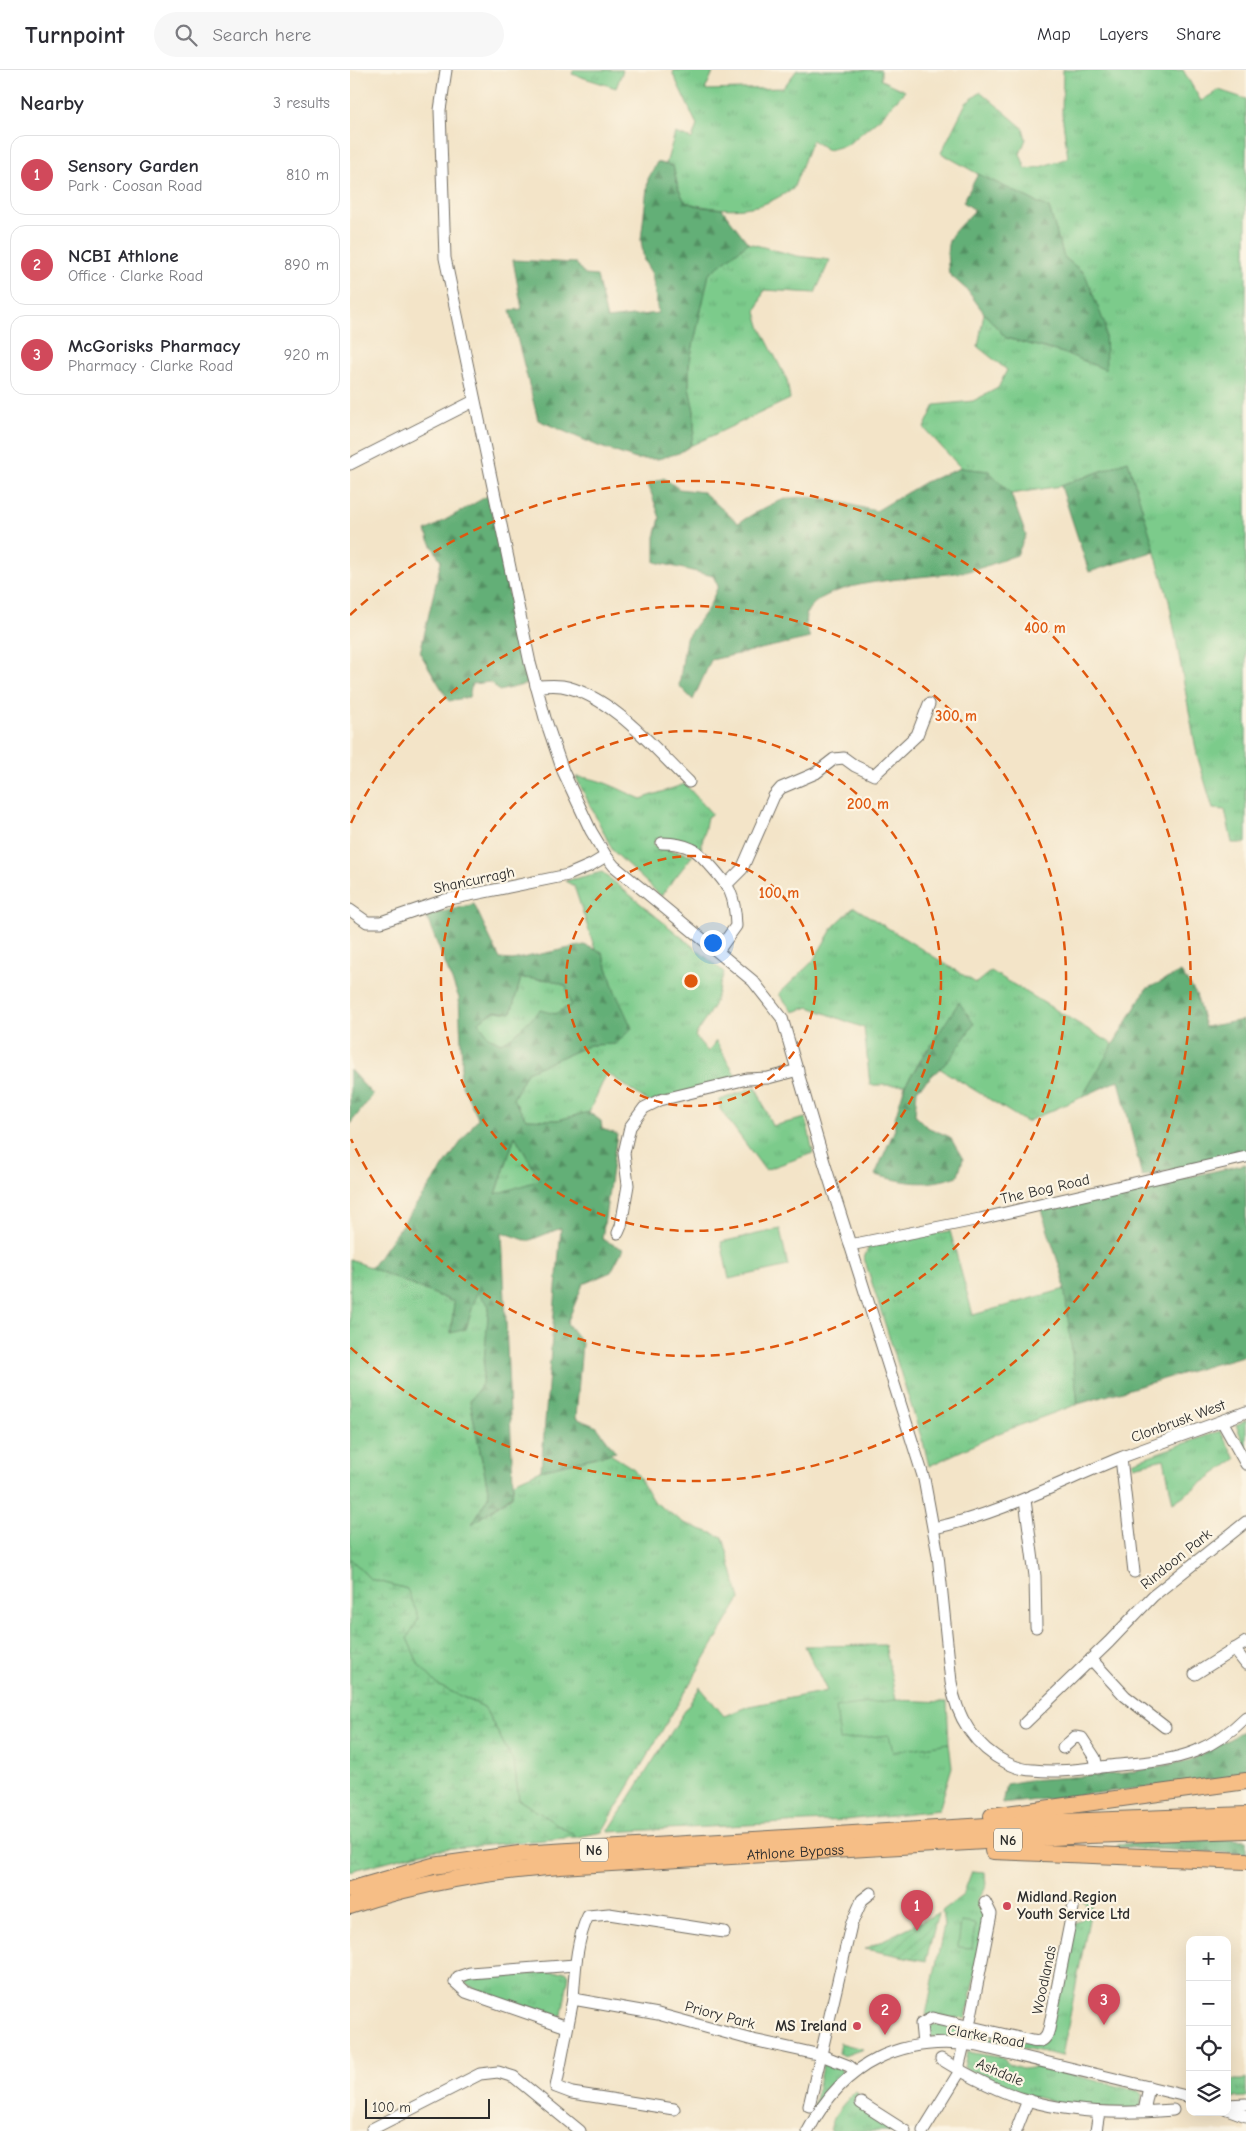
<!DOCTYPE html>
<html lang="en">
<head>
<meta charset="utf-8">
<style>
  body { margin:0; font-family:"Comic Neue",sans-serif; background:#f7f7f7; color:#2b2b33 }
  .controls { position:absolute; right:15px; bottom:15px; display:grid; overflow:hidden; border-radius:10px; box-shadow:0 5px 20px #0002 }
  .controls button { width:45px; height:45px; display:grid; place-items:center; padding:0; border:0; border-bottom:1px solid #e1e1e2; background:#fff; color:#2b2b33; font:25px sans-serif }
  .scale { position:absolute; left:15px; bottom:12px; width:125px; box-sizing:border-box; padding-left:5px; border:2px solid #2b2b2b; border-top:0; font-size:14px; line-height:18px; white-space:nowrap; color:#2b2b2b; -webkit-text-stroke:4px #fcf5e5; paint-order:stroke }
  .you { position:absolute; left:362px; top:872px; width:18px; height:18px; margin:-12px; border:4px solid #fff; border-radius:50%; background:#1a73e8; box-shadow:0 0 0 8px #1a73e833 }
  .badge { display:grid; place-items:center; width:32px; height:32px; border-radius:50%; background:#d1495b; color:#fff; font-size:16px; font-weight:700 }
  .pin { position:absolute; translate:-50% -41px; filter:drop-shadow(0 1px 2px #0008) }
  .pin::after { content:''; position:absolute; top:26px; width:18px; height:15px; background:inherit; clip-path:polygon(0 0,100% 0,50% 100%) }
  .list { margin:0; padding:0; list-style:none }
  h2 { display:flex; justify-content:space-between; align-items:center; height:65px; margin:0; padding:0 20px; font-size:21px }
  h2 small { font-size:16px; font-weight:400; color:#7c7c81 }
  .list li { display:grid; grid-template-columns:32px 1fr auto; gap:15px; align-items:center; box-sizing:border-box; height:80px; margin:0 10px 10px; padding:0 10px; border:1px solid #e1e1e2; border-radius:15px }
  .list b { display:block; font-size:19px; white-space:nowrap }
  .list p { margin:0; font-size:16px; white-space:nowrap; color:#7c7c81 }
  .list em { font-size:16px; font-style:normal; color:#7c7c81 }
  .icon { flex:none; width:28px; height:28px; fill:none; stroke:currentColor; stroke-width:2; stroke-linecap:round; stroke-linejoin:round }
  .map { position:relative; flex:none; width:896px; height:2061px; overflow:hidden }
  header { display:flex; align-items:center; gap:30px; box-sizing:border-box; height:70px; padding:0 25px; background:#fff; border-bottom:1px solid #e1e1e2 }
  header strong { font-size:24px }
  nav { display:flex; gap:28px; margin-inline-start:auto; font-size:18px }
  .search { width:350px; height:45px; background:#f7f7f7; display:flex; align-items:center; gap:12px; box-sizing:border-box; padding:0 18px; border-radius:28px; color:#7c7c81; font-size:19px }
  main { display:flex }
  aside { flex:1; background:#fff }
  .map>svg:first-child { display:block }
</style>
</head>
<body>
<header>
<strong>Turnpoint</strong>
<div class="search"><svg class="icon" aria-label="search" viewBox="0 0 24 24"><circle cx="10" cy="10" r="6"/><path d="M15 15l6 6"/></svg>Search here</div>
<nav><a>Map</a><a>Layers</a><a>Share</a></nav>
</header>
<main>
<aside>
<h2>Nearby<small>3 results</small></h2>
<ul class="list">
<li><span class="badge">1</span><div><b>Sensory Garden</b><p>Park · Coosan Road</p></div><em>810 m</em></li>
<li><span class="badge">2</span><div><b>NCBI Athlone</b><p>Office · Clarke Road</p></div><em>890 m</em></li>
<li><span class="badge">3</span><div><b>McGorisks Pharmacy</b><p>Pharmacy · Clarke Road</p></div><em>920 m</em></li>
</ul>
</aside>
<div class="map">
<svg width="896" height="2061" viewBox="0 0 896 2061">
  <defs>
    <pattern id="grass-tufts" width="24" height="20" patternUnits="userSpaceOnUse" patternTransform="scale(1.25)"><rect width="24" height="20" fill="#7bcb8b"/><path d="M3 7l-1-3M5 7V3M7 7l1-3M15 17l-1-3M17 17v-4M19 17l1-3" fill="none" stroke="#6aae78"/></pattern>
    <pattern id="forest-firs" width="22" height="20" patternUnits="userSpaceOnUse" patternTransform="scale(1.25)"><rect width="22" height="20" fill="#64af77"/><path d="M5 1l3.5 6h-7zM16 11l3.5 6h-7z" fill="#538f62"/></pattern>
    <pattern id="wetland-marsh" width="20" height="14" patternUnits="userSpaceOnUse" patternTransform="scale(1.25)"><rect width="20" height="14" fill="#7bcb8b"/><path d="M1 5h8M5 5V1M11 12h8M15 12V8" fill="none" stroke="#6aae78"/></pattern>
    <pattern id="garden-furrows" width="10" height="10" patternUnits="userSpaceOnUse" patternTransform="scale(1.25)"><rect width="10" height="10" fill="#7bcb8b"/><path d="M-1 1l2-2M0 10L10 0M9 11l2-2" fill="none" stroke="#6aae78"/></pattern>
  </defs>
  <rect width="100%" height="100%" fill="#fcf5e5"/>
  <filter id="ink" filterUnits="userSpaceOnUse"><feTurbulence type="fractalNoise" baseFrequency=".02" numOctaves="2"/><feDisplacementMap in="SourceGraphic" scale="10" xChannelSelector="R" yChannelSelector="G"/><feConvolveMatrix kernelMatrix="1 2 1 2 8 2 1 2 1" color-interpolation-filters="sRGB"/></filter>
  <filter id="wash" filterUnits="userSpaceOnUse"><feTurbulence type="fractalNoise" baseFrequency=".0096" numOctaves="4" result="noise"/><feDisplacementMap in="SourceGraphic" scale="20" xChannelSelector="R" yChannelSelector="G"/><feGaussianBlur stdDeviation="1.12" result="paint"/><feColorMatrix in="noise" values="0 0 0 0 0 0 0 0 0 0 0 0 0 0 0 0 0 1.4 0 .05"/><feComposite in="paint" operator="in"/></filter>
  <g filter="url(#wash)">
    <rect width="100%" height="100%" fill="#f3e4c8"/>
    <g fill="url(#grass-tufts)" stroke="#537b5b">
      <path d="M224,0H273L266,18L222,4Z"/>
      <path d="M324,0H364L355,20L433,18L447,0H531V10L555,21L531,47L497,75L478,80L462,70L443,119C432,125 418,134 406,136C383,141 358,139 335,132L328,118L323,96L316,94L325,63L342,69L347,55L323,4Z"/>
      <path d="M713,0H833L851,31L869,20L896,29V773H882L875,740L863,739L847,685L819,531L778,391L711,416L661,424L639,401L611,398L574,358L585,335L623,331L648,318L657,300L628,277L634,243L656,268L717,284L756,299L735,204L714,187L699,138L628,104L591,83L616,33L631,22L673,58L676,69L670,84L676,99L690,97L718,88L712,44Z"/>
      <path d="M398,173L447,186L480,190L465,223L414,220L406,242L411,259L437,310L440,329L340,376L344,362V341L339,318V295L359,203Z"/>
      <path d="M226,707C249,707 270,720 291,729L335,714L362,744L357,747L351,779L329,769L306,768L303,775L313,779L343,785L311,826L263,781Z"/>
      <path d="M252,802L374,902L364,935L345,966L358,982L366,971L387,1008L299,1032L257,1003L239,1042L208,1050L176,1049L163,1029L177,1002L240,975L266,974L264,919L252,882L245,879L224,816L215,811Z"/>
      <path d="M504,837L626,913L641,901L764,975L732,1027L676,1052L589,998L600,989L578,978L555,1015H520L514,958L459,937L443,942L429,924L463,891L484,856Z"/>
      <path d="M171,908L201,910L216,916L221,935L205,944L173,956L162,967L152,973L140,968L128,952L145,941L161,943Z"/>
      <path d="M406,1017L422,1056L456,1048L463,1083L415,1100L370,1039V1030Z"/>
      <path d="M165,1066L190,1110L146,1125Z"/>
      <path d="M600,1161L623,1245L715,1219L728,1334L649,1363L579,1396L574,1376L514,1188L519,1176Z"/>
      <path d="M0,1189L104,1232L101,1262L116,1259L127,1221L139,1236L132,1314L120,1331L139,1425L123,1453L162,1426L164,1412L191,1400L260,1384L284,1399L303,1431L334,1453L373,1467L390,1529L252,1762L227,1767L169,1730L164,1693L134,1637L89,1616L68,1595L57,1568V1519L20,1509L0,1488Z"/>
      <path d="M896,1350V1379L886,1355Z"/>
      <path d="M870,1361L886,1389L823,1433L814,1389L784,1396L782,1392Z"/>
      <path d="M535,1575L546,1630L536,1632L543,1681L599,1673L602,1697L589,1740L495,1750L258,1762L350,1617L374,1646L399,1636L477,1621L455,1576Z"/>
      <path d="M622,1801L635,1802L636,1817L627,1830L628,1837L637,1846L616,1948L576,1945L594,1855L592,1841L613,1825Z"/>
      <path d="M725,1827L743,1829L712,1986L641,1971L640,1973L609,1967H582L577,1957L586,1954L645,1969L646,1966L691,1975L725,1853C734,1848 739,1845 736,1835L731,1830H725Z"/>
      <path d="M216,1901L219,1905L212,1945L207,1948L135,1924L116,1914V1909Z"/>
      <path d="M490,1973L513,1979L494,1986L488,1983Z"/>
      <path d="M617,1982L654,1988L659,1995L672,1999L690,1997L788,2021L792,2024L791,2036L785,2039C752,2037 718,2036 685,2027C660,2021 637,2008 614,1998Z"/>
      <path d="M475,1992L490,1995L492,2004L463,2041L472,1996Z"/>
      <path d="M896,2008V2027L877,2028V2010H892Z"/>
      <path d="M505,2022L509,2024L503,2031L555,2061H480C483,2044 493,2034 505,2022Z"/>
    </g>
    <g fill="url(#forest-firs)" stroke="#486d51" fill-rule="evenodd">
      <path d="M307,92L323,96L328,118L335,132L352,137L372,139L398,173L359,204L339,295V318L344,341V362L340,376L329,383L308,389H286L248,376L188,350L160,240L172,239L163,190L226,193L235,205L247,206L257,249L308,243L302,204L294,191L291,170L298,109Z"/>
      <path d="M628,104L699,138L714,187L735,204L755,255L756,300L717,284L656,268L634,243L617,220L599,204C594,165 599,168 625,140L613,132Z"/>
      <path d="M778,391L805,481L739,502L711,416Z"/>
      <path d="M611,398L639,401L661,424L676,465L667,485C654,489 641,495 627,499C587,510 484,505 459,539C452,549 457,559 460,568L361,590L343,630L329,616L336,568L359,537L368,516L363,506L305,492V467L310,448L298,414L314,408L329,419L353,422L388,453C402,445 425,430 441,428C470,424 499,435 526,441L575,412Z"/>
      <path d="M139,425L177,614L149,621L140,612L122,614L119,627L99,631L70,583L91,491L79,470L76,461Z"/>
      <path d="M124,834L150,889L162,890L234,875L252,882L264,919L282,958L266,974L240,975L177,1002L163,1029L176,1049L208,1050L239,1042L251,1051L252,1059L267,1064L252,1169L273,1179L261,1202L233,1214L217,1253L232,1273L226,1348L247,1357L266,1382L191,1400L211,1158L178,1171L152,1162L163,1412L162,1425L122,1454L139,1425L120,1331L132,1314L139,1236L127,1222L116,1259L101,1263L104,1232L21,1198L128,1048L109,1009L112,995L109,928L76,846ZM171,908L201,910L216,916L221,935L205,944L190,940L162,967L151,973L140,968L128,952L145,941L161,943ZM165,1066L190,1110L146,1124Z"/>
      <path d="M831,902L846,924L855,957L893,950L896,965V1082L792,1107L769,1010L732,1027L796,919Z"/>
      <path d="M609,932L624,954L600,989L567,1020L565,1045L577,1057L600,1067L613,1089L608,1106C574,1117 559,1113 525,1105L545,1059L544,1051L555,1015Z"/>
      <path d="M0,1000L23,1025L0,1054Z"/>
      <path d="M896,1094V1285L728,1334L713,1207L691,1140Z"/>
      <path d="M896,1660V1706L652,1734L656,1714L679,1710L777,1703L841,1690Z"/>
      <path d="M881,1769L896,1770V1784L766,1777L769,1774Z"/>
    </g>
    <path fill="url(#wetland-marsh)" stroke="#537b5b" d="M0,1488L20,1509L57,1519L69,1548L57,1568L69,1595L89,1616L134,1637L164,1693L169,1730L227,1767L81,1780L0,1801Z"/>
    <path fill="url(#garden-furrows)" stroke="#537b5b" d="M588,1843L576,1891L515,1879Z"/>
    <g fill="#7bcb8b" stroke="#537b5b">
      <path d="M430,1159L438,1196L379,1209L371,1172Z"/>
      <path d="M546,1630L597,1632L599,1673L543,1682L539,1665L490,1670L486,1637Z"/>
      <path d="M611,1852L625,1854L622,1878L608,1877Z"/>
    </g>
  </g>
  <g filter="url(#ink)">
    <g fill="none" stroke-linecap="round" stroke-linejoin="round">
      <defs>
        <g id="minor">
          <path d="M96,0L90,40L95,188L180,593L195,648L213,701L241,761L256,786L264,796L403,911L432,948L474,1092L574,1409L588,1485L601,1612C606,1647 625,1677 657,1693C665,1697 674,1700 683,1700C708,1703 734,1699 759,1696C788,1693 819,1692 846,1681C865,1673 881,1662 896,1647"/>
          <path d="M0,394L124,331"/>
          <path d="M186,616C194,616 204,615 212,616C261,625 305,679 339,712"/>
          <path d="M312,773C322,773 332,774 342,779C349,782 354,789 359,794C380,817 385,824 386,856L368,881"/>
          <path d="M377,814L392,799L424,726L431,718L466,703L484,689L494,688L505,696L524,705L567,665L579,634"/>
          <path d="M0,840L17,852H31L95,830L218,805L241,795L256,786"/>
          <path d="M268,1163L271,1156L278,1115L274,1083L280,1057L294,1038L310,1030L397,1009L418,1008L448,1000"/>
          <path d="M500,1175L630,1149L896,1087"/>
          <path d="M872,1351L896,1394"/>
          <path d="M771,1388L784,1502"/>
          <path d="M675,1430L685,1506L686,1557"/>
          <path d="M584,1458C650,1444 708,1413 770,1388C812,1372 854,1358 896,1342"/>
          <path d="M884,1579L896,1594"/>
          <path d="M741,1589L775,1626L815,1657"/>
          <path d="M845,1604L896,1572"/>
          <path d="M675,1653L759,1572L803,1526L896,1452"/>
          <path d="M713,1678L725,1667L732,1668L745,1688L747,1698"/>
          <path d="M223,1929C225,1902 226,1871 238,1846L259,1844L374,1862"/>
          <path d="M619,1956L641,1844L635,1832"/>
          <path d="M217,1957L116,1922L105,1912L108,1907L120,1903L225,1895"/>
          <path d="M573,1974L571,1954L582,1948L682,1971C693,1973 697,1968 699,1959L723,1838"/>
          <path d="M591,1989C617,2005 647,2021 677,2030C724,2044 775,2044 823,2040"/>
          <path d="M511,2033L555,2061"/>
          <path d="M877,2035L896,2034"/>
          <path d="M459,2036L501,1855L512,1830L521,1823"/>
          <path d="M324,2039L222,2023L206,2017L223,1929L308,1944L403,1970L471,1985L499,1996L505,2001"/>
          <path d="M877,2039L896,2046"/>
          <path d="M794,2041L799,2017"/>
          <path d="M22,2059L130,2004L148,2002L164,2007L230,2061"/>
          <path d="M458,2061C493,1992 553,1964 628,1976L840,2027"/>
          <path d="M573,2061L610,2001L609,1995L614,1974"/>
          <path d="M666,2061L678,2030"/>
          <path d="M746,2061L749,2042"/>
        </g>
        <g id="highway">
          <path d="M642,1746L896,1711"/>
          <path d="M643,1781L896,1791"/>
          <path d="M0,1820L83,1796L169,1784L685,1753L896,1745"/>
          <path id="s1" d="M0,1836C70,1812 137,1802 210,1796L738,1765L896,1760"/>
        </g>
      </defs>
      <use href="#minor" stroke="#716c62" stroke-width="13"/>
      <use href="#highway" stroke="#716c62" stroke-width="18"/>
      <use href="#minor" stroke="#fff" stroke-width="11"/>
      <use href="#highway" stroke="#f6be86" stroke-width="16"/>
    </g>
  </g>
  <g fill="none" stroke="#df570e" stroke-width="2.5" stroke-dasharray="9 6">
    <circle cx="341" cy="911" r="125"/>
    <circle cx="341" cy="911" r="250"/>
    <path d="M1 753A375 375 0 1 1 1 1069"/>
    <path d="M0 545A500 500 0 1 1 0 1277"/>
  </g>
  <g fill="#d1495b" stroke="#fcf5e5" stroke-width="2">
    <circle cx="657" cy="1836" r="5"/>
    <circle cx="507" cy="1956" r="5"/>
  </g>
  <g text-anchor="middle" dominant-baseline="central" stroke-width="4.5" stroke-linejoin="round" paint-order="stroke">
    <g fill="#fcf5e5" stroke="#6a6863" stroke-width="1">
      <rect x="644" y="1758.5" width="28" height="23" rx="4"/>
      <rect x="230" y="1768.5" width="28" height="23" rx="4"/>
    </g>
    <g font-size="14" font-weight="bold" fill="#2b2b2b">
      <text x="658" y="1770">N6</text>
      <text x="244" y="1780">N6</text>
    </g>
    <g font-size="15" fill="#2b2b2b" stroke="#fcf5e5">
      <text transform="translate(124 810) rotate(-12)">Shancurragh</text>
      <text transform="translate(695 1119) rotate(-13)">The Bog Road</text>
      <text transform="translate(828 1351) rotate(-20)">Clonbrusk West</text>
      <text transform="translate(826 1489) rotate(-39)">Rindoon Park</text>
      <text stroke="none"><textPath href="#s1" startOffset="450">Athlone Bypass</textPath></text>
      <text transform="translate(694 1910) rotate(-78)">Woodlands</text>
      <text transform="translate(370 1945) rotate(15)">Priory Park</text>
      <text transform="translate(636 1966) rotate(10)">Clarke Road</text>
      <text transform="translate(650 2002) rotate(23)">Ashdale</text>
    </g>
    <g font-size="15" font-weight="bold" fill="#2b2b2b" stroke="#fcf5e5" text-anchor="start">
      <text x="667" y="1827">Midland Region<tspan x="667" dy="17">Youth Service Ltd</tspan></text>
      <text x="497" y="1956" text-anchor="end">MS Ireland</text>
    </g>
  </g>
  <circle cx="341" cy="911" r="8" fill="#df570e" stroke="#fcf5e5" stroke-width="2.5"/>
  <g font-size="15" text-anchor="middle" font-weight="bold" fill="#df570e" stroke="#fcf5e5" stroke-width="4.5" stroke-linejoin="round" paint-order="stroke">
    <text x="695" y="563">400 m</text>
    <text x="606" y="651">300 m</text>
    <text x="518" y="739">200 m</text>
    <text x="429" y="828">100 m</text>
  </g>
</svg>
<div class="controls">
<button>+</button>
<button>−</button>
<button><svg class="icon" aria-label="locate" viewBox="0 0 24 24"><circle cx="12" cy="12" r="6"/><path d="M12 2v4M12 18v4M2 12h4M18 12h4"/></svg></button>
<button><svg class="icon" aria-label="layers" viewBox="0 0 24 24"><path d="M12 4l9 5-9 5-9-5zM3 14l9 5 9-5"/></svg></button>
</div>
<div class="scale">100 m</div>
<div class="you"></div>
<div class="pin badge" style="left:567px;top:1861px">1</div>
<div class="pin badge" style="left:535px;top:1965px">2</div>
<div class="pin badge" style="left:754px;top:1955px">3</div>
</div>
</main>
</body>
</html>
